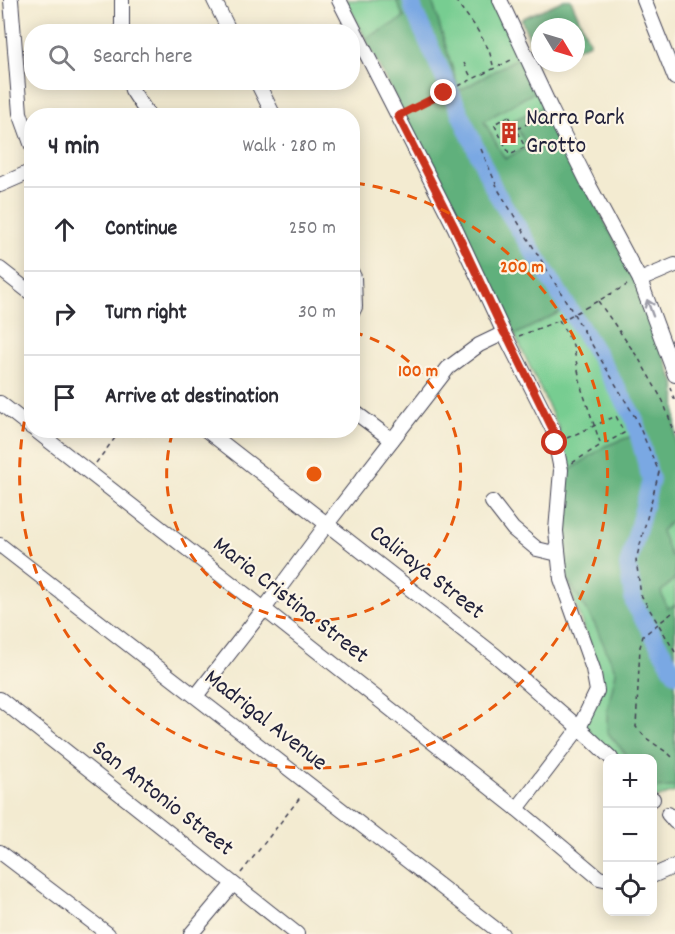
<!DOCTYPE html>
<html lang="en">
<head>
<meta charset="utf-8">
<style>
  body { margin:0; font-family:Dekko,sans-serif; background:#f2f2f3; color:#2b2b33 }
  .controls { position:absolute; right:18px; bottom:18px; display:grid; overflow:hidden; border-radius:12px; box-shadow:0 3px 15px #0003 }
  .controls button { width:54px; height:54px; display:grid; place-items:center; padding:0; border:0; border-bottom:2px solid #e1e1e2; background:#fff; color:#2b2b33; font:30px sans-serif }
  .compass { position:absolute; left:531px; top:18px; width:54px; height:54px; border-radius:50%; background:#fff; box-shadow:0 3px 15px #0003; rotate:128deg }
  .stop { position:absolute; width:18px; height:18px; margin:-14px; border:4px solid #c8321e; border-radius:50%; background:#fff }
  .stop.end { background:#c8321e; border-color:#fff; box-shadow:0 2px 6px #0008 }
  .list { margin:0; padding:0; list-style:none }
  h2 { display:flex; justify-content:space-between; align-items:center; height:78px; margin:0; padding:0 24px; font-size:26px }
  h2 small { font-size:20px; font-weight:400; color:#7c7c81 }
  .list li { display:grid; grid-template-columns:39px 1fr auto; gap:18px; align-items:center; box-sizing:border-box; height:84px; padding:0 24px; border-top:2px solid #e1e1e2 }
  .list b { display:block; font-size:22px; white-space:nowrap }
  .list em { font-size:20px; font-style:normal; color:#7c7c81 }
  .icon { flex:none; width:33px; height:33px; fill:none; stroke:currentColor; stroke-width:2; stroke-linecap:round; stroke-linejoin:round }
  .map { position:relative; flex:none; width:675px; height:934px; overflow:hidden }
  .search { position:absolute; background:#fff; box-shadow:0 3px 15px #0003; left:24px; top:24px; width:336px; height:66px; display:flex; align-items:center; gap:15px; box-sizing:border-box; padding:0 21px; border-radius:24px; color:#7c7c81; font-size:22px }
  .panel { position:absolute; background:#fff; box-shadow:0 3px 15px #0003; left:24px; top:108px; width:336px; height:330px; border-radius:24px }
  .map>svg:first-child { display:block }
</style>
</head>
<body>
<div class="map">
<svg width="675" height="934" viewBox="0 0 675 934">
  <rect width="100%" height="100%" fill="#fcf5e5"/>
  <filter id="ink" filterUnits="userSpaceOnUse"><feTurbulence type="fractalNoise" baseFrequency=".0167" numOctaves="2"/><feDisplacementMap in="SourceGraphic" scale="12" xChannelSelector="R" yChannelSelector="G"/><feConvolveMatrix kernelMatrix="1 2 1 2 8 2 1 2 1" color-interpolation-filters="sRGB"/></filter>
  <filter id="wash" filterUnits="userSpaceOnUse"><feTurbulence type="fractalNoise" baseFrequency=".008" numOctaves="4" result="noise"/><feDisplacementMap in="SourceGraphic" scale="24" xChannelSelector="R" yChannelSelector="G"/><feGaussianBlur stdDeviation="1.35" result="paint"/><feColorMatrix in="noise" values="0 0 0 0 0 0 0 0 0 0 0 0 0 0 0 0 0 1.4 0 .05"/><feComposite in="paint" operator="in"/></filter>
  <g filter="url(#wash)">
    <rect width="100%" height="100%" fill="#f3ebd1"/>
    <path fill="#77cd91" stroke="#4c7866" stroke-width="1.5" d="M346,0H494L675,384V792L653,799L652,758H612L580,727L597,692L600,670L584,630L566,577L559,429L515,335Z"/>
    <g fill="#61b07b" stroke="#42695b" stroke-width="1.5">
      <path d="M396,0H432L459,91L521,56L538,90L484,121L505,159L527,147L513,120L545,106L635,279L675,384V518L661,531L671,556L675,555V578L661,592L667,608L675,605V787L653,788L652,758H629L607,732V711L616,672L594,623L566,577L560,534L566,473L605,446L643,432L628,399L572,306L515,335L365,39L404,18Z"/>
      <path d="M564,0H571L590,43L576,49V27H540V63H544L540,64L521,19Z"/>
    </g>
    <g fill="none" stroke-linecap="round" stroke-linejoin="round">
      <path stroke="#7aa8e3" stroke-width="18" d="M411,0L414,11L495,191L599,357L634,418L651,480L628,566L634,603L675,673"/>
    </g>
  </g>
  <g filter="url(#ink)">
    <g fill="none" stroke-linecap="round" stroke-linejoin="round">
      <defs>
        <g id="minor">
          <path d="M11,0L20,113L32,146"/>
          <path d="M214,0L230,32"/>
          <path d="M339,0L454,226L504,333L553,430L561,470L556,531L561,579L593,669L597,691L579,728L517,809"/>
          <path d="M500,0L551,109L589,185L640,280L675,375"/>
          <path d="M644,0L675,78"/>
          <path d="M122,32V0"/>
          <path d="M130,82L132,90L149,116"/>
          <path d="M257,82L274,116"/>
          <path d="M0,185L32,171"/>
          <path d="M0,269L32,294"/>
          <path d="M352,273L354,277L355,307L352,313"/>
          <path d="M640,280L675,265"/>
          <path d="M0,403L32,428"/>
          <path d="M352,410L392,440"/>
          <path d="M35,430L264,609L517,809L599,878L608,880"/>
          <path d="M206,430L495,655L579,728L611,758"/>
          <path d="M492,502L513,529L537,549L558,554"/>
          <path d="M0,545L502,934"/>
          <path d="M196,696L264,609L327,524L448,368L479,345L504,333"/>
          <path d="M0,699L297,934"/>
          <path d="M652,799H653"/>
          <path d="M668,814L675,822"/>
          <path d="M0,852L108,934"/>
          <path d="M652,876L675,866"/>
          <path d="M191,934L233,884"/>
        </g>
      </defs>
      <use href="#minor" stroke="#414052" stroke-width="16"/>
      <g stroke="#414052" stroke-width="1.5" stroke-dasharray="4.5 4.5" stroke-linecap="butt">
        <path d="M455,0L475,26L489,50L493,65"/>
        <path d="M464,63L472,79"/>
        <path d="M410,110L513,59"/>
        <path d="M509,116L525,147L510,155L494,124Z"/>
        <path d="M517,129L542,116"/>
        <path d="M481,149L499,191L572,311L635,417L659,472L636,560L641,595L675,652"/>
        <path d="M598,301L639,359L663,401L675,434"/>
        <path d="M585,308L627,285"/>
        <path d="M559,320L573,345L582,390L601,445L572,463"/>
        <path d="M519,336L568,317"/>
        <path d="M670,387L675,401"/>
        <path d="M567,438L616,416L624,433L602,445"/>
        <path d="M96,463L121,430"/>
        <path d="M672,613L643,636L640,647L636,727L646,738L669,754L675,760"/>
        <path d="M241,873L302,795"/>
      </g>
      <use href="#minor" stroke="#fff" stroke-width="14"/>
      <path stroke="#414052" stroke-width="1.5" stroke-dasharray="4.5 4.5" stroke-linecap="butt" d="M568,317L585,308"/>
    </g>
    <defs><path id="oneway-shaft" d="M-6 0H5M1.5-3L5.5 0L1.5 3" fill="none" stroke-width="1.6" stroke-linecap="round" stroke-linejoin="round" transform="scale(1.5)"/></defs>
    <use stroke="#9c9ca7" href="#oneway-shaft" transform="translate(650 308) rotate(-110)"/>
  </g>
  <g fill="none" stroke-linecap="round" stroke-linejoin="round" filter="url(#ink)">
    <path stroke="#c8321e" stroke-width="8" d="M444,93L398,116L454,226L504,333L509,340L553,430L555,443"/>
  </g>
  <g fill="none" stroke="#e8590c" stroke-width="3" stroke-dasharray="10 8">
    <path d="M353 332A147 147 0 1 1 173 431"/>
    <path d="M355 183A294 294 0 1 1 31 393"/>
  </g>
  <defs>
    <symbol id="building-bare" viewBox="-9 -9 18 18"><path d="M-4-6H4V6H1V3H-1V6H-4ZM-2.5-4.3h1.7v1.8h-1.7ZM.8-4.3h1.7v1.8H.8ZM-2.5-1h1.7V.8h-1.7ZM.8-1h1.7V.8H.8Z" fill="#c8321e" stroke="#fcf5e5" stroke-width="2.5" paint-order="stroke"/></symbol>
  </defs>
  <g fill-rule="evenodd">
    <use href="#building-bare" x="494" y="118" width="30" height="30"/>
  </g>
  <g text-anchor="middle" dominant-baseline="central" stroke-width="4.5" stroke-linejoin="round" paint-order="stroke">
    <g font-size="24" fill="#22223b" stroke="#fcf5e5" text-anchor="start">
      <text x="526" y="119">Narra Park<tspan x="526" dy="28">Grotto</tspan></text>
    </g>
    <g font-size="24" fill="#22223b" stroke="#fcf5e5">
      <text transform="translate(426 573) rotate(38)">Caliraya Street</text>
      <text transform="translate(290 601) rotate(38)">Maria Cristina Street</text>
      <text transform="translate(265 721) rotate(38)">Madrigal Avenue</text>
      <text transform="translate(162 799) rotate(38)">San Antonio Street</text>
    </g>
  </g>
  <circle cx="314" cy="474" r="9" fill="#e8590c" stroke="#fcf5e5" stroke-width="3"/>
  <g font-size="18" text-anchor="middle" font-weight="bold" fill="#e8590c" stroke="#fcf5e5" stroke-width="4.5" stroke-linejoin="round" paint-order="stroke">
    <text x="522" y="272">200 m</text>
    <text x="418" y="376">100 m</text>
  </g>
</svg>
<div class="controls">
<button>+</button>
<button>−</button>
<button><svg class="icon" aria-label="locate" viewBox="0 0 24 24"><circle cx="12" cy="12" r="6"/><path d="M12 2v4M12 18v4M2 12h4M18 12h4"/></svg></button>
</div>
<svg class="compass" viewBox="-18 -18 36 36"><path d="M0-13l5 13h-10z" fill="#e53935"/><path d="M0 13l5-13h-10z" fill="#7c7c81"/></svg>
<div class="stop" style="left:555px;top:443px"></div>
<div class="stop end" style="left:444px;top:93px"></div>
<div class="search"><svg class="icon" aria-label="search" viewBox="0 0 24 24"><circle cx="10" cy="10" r="6"/><path d="M15 15l6 6"/></svg>Search here</div>
<section class="panel">
<h2>4 min<small>Walk · 280 m</small></h2>
<ul class="list">
<li><svg class="icon" aria-label="ahead" viewBox="0 0 24 24"><path d="M12 20V5M6 11l6-6 6 6"/></svg><div><b>Continue</b></div><em>250 m</em></li>
<li><svg class="icon" aria-label="right" viewBox="0 0 24 24"><path d="M7 20v-9h11M14 6l5 5-5 5"/></svg><div><b>Turn right</b></div><em>30 m</em></li>
<li><svg class="icon" aria-label="arrive" viewBox="0 0 24 24"><path d="M6 21V4h12l-3 4 3 4H6"/></svg><div><b>Arrive at destination</b></div></li>
</ul>
</section>
</div>
</body>
</html>
